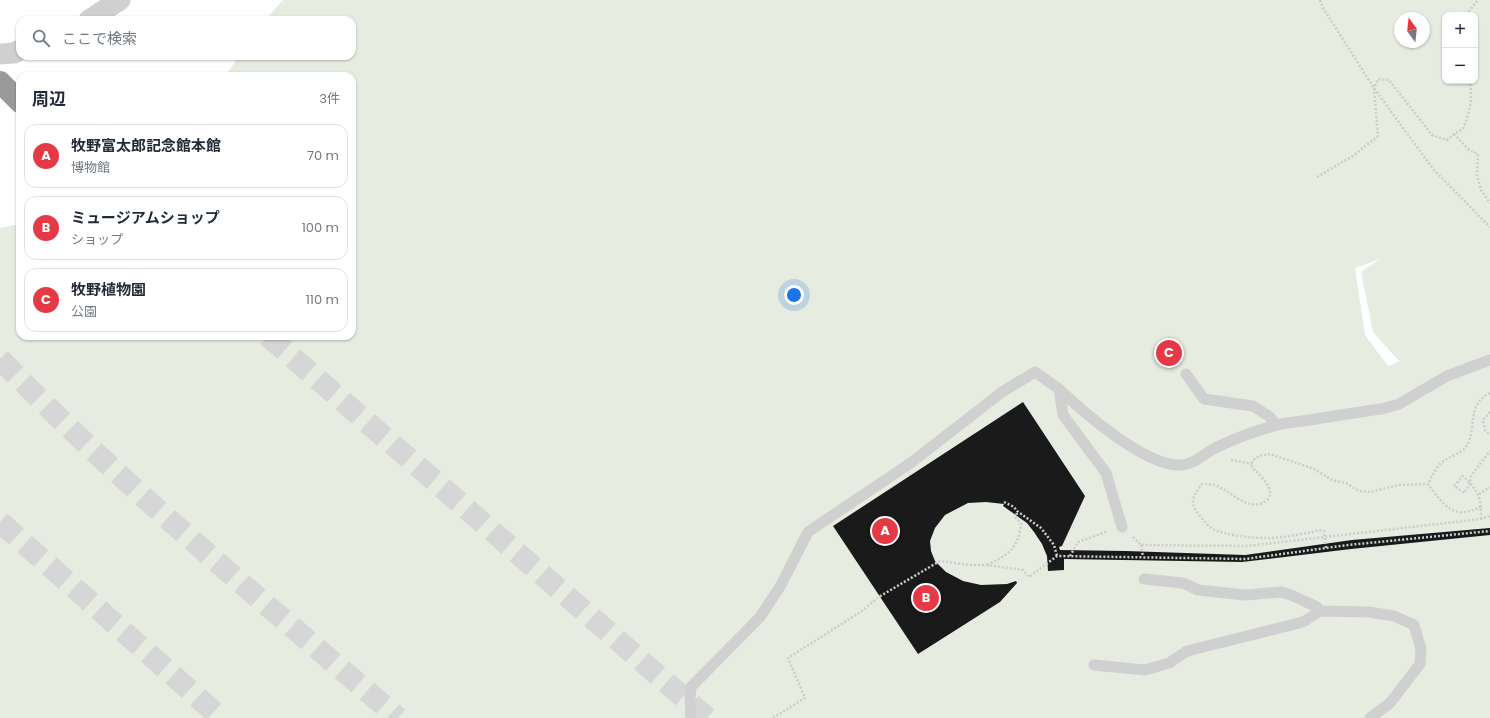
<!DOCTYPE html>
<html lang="ja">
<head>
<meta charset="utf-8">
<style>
  body { margin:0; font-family:Poppins,"Noto Sans JP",sans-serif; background:#f6f6f7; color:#1f2937 }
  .controls { position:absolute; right:12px; top:12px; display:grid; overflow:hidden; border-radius:8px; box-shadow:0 1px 3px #0004 }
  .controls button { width:36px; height:36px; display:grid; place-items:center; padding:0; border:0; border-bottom:1px solid #e0e1e3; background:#fff; color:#1f2937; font:20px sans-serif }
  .compass { position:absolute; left:1394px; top:12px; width:36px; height:36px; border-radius:50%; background:#fff; box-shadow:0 1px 3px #0004; rotate:345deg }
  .you { position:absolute; left:794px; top:295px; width:14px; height:14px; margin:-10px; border:3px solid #fff; border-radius:50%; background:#1a73e8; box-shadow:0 0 0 6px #1a73e833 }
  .badge { display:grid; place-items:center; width:26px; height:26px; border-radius:50%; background:#e63946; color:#fff; font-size:13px; font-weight:700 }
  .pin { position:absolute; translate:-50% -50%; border:2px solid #fff; box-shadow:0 1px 4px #0006 }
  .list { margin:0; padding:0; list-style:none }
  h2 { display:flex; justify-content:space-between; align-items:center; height:52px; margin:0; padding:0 16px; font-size:17px }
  h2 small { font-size:13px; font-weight:400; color:#747a83 }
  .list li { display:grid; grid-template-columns:26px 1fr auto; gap:12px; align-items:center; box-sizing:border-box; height:64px; margin:0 8px 8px; padding:0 8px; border:1px solid #e0e1e3; border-radius:12px }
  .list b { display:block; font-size:15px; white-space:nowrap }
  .list p { margin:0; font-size:13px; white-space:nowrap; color:#747a83 }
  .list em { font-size:13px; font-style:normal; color:#747a83 }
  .icon { flex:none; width:22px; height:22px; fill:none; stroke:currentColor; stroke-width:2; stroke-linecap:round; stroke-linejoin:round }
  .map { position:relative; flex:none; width:1490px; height:718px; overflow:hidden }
  .search { position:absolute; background:#fff; box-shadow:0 1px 3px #0004; left:16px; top:16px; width:340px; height:44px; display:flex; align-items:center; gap:10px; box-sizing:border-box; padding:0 14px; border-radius:12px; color:#747a83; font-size:15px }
  .panel { position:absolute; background:#fff; box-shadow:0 1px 3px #0004; left:16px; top:72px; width:340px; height:268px; border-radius:12px }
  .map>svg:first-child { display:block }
</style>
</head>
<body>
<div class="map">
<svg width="1490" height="718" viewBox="0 0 1490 718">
  <rect width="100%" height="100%" fill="#fff"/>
  <path fill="#e6ecdf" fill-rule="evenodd" d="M283,0H1490V718H0V228L20,224V336H352V76H225L239,56H352V20H265ZM1445,15H1475V81H1445ZM1400,18H1424V42H1400ZM1380,259L1361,272L1373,332L1397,359L1400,361L1388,366L1365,335L1355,268Z"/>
  <path fill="#1a1a1a" d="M1023,402L1085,496L1062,546L1059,547L1060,550L1126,551L1245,555L1352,540L1490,528V535L1351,549L1242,562L1064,559V570L1048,571L1047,556L1042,544L1034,532L1027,523L1003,506L1004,504L986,502L968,503L945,515L935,528L930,541L931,551L935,561L946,572L963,581L981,585L1007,584L1016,581L1017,583L1000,602L918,654L833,526Z"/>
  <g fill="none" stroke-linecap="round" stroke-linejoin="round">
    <g stroke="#d6d6d6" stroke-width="22" stroke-dasharray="22 11" stroke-linecap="butt">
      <path d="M0,359C124,487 263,601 398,718"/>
      <path d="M0,522L221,718"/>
    </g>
    <path stroke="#d6d6d6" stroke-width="22" stroke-dasharray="22 11" stroke-linecap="butt" d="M268,336L707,718"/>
    <g stroke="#cdcdcd" stroke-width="2.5" stroke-dasharray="2 2" stroke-linecap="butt">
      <path d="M1320,0L1323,8L1374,88L1433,169L1490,227"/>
      <path d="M1466,15L1478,0"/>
      <path d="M1454,134L1469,150L1478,154L1477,175L1481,190L1490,203"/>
      <path d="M1317,177L1353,156L1378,136L1374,88L1378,79L1389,80L1432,135L1447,140L1454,134L1463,129C1469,114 1474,97 1469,81"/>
      <path d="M1490,412L1483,420L1485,430L1490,435"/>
      <path d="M1231,460L1252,464"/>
      <path d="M1479,494L1490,487"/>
      <path d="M1004,502L1014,507L1017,511L1041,528L1054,545L1057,556"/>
      <path d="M1481,507C1476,509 1471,511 1465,512C1449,515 1436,495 1428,484C1432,477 1435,469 1441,463C1450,455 1465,454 1469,441C1476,422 1468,404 1490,393"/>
      <path d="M1481,519C1481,496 1479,492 1463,476L1454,486L1464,493L1470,484L1471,476L1490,451"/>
      <path d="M1133,537L1141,545L1247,546L1481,519L1490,516"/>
      <path d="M1141,545L1143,557"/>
      <path d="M1326,548L1324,531L1318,530L1314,532C1299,534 1279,539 1265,538C1252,538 1224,535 1213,529C1208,526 1204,521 1200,516C1189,503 1192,497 1202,484C1207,484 1212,484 1217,486C1232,492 1251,514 1267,500C1278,490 1258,474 1252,467V461L1259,456L1270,454L1314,469L1332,480L1346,483L1359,491L1370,492L1399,485L1428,484"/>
      <path d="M1070,556L1078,542L1106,532"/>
      <path d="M987,565C1008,555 1019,548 1021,523L1016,518L1017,511"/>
      <path d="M773,718L805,698L788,658L862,611L877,598L940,561L970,565H986L1023,570L1029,577L1057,556L1245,559L1348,545L1490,531"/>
    </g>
    <g stroke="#d0d0d0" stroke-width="11">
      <path d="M1186,374L1204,399L1253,406L1270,417L1275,425"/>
      <path d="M1059,389C1084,413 1142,463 1177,465C1193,466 1202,455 1215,448C1234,439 1254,431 1274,426C1286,422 1298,422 1310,420C1334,416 1358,412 1382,409L1399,404L1447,376L1490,360"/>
      <path d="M1144,579L1183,583L1198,590L1245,595L1281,592L1291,595L1317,607L1320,611"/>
      <path d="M1094,665L1145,670L1169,663L1187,651L1303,622L1320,611L1369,612L1394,616L1414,625L1421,649L1420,664L1390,703L1370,718"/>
      <path d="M691,718L690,697L691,687L760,617L781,585L808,532L912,462L1002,392L1035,372L1059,389L1063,415L1106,473L1122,527"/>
    </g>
    <g stroke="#d0d0d0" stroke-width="21">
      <path d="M89,20L120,0"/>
      <path d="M0,54L14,53L20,50"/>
    </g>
    <path stroke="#9a9a9a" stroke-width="22" d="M0,82L20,102"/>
  </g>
</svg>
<div class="controls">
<button>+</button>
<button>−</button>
</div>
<svg class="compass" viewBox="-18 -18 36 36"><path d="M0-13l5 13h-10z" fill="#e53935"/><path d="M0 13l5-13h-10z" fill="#747a83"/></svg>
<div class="you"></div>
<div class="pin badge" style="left:885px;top:531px">A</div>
<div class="pin badge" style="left:926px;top:598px">B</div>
<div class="pin badge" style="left:1169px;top:353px">C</div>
<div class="search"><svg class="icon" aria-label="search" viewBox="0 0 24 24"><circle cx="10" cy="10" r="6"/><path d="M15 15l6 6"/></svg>ここで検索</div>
<section class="panel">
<h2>周辺<small>3件</small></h2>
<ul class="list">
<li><span class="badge">A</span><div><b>牧野富太郎記念館本館</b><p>博物館</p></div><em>70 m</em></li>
<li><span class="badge">B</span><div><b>ミュージアムショップ</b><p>ショップ</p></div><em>100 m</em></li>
<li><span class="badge">C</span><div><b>牧野植物園</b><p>公園</p></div><em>110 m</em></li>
</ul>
</section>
</div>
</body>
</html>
